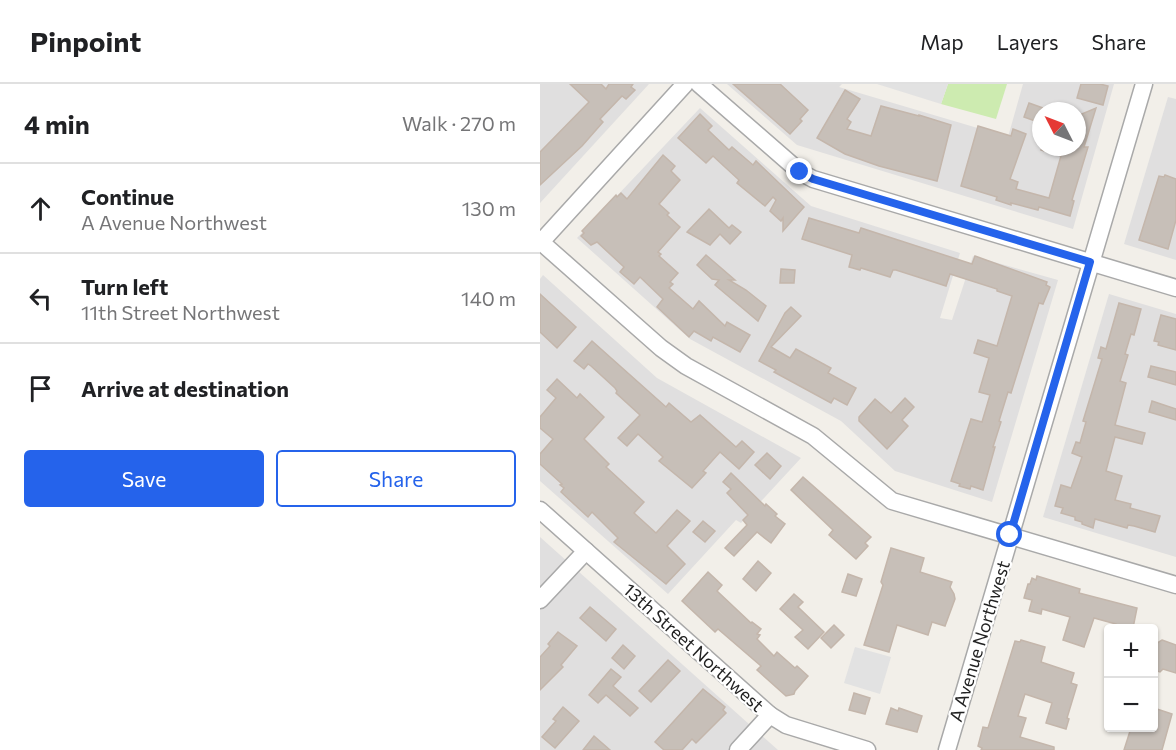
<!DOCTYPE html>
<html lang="en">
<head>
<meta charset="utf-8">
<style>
  body { margin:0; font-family:Commissioner,sans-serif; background:#f6f6f6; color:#202124 }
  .controls { position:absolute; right:18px; bottom:18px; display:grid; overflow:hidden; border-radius:6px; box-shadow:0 2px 4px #0004 }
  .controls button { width:54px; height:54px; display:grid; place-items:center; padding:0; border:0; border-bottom:2px solid #e0e0e0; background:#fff; color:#202124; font:30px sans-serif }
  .compass { position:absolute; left:492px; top:18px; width:54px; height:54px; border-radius:50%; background:#fff; box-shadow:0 2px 4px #0004; rotate:312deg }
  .stop { position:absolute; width:18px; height:18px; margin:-14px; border:4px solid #2563eb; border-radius:50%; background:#fff }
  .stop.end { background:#2563eb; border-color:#fff; box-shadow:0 2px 6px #0008 }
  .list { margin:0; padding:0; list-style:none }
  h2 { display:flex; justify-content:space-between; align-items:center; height:78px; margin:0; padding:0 24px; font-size:26px }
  h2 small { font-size:20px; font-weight:400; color:#757577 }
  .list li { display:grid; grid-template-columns:39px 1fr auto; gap:18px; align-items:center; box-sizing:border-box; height:90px; padding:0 24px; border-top:2px solid #e0e0e0 }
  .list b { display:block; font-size:22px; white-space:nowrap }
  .list p { margin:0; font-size:20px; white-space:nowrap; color:#757577 }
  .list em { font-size:20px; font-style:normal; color:#757577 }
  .actions { display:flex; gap:12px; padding:18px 24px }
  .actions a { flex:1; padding:14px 0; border:2px solid #2563eb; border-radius:6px; text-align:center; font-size:21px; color:#2563eb }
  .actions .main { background:#2563eb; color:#fff }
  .icon { flex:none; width:33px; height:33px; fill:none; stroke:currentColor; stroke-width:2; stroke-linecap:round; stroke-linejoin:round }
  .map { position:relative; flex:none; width:636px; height:666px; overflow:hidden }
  header { display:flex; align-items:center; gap:36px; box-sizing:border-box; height:84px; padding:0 30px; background:#fff; border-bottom:2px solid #e0e0e0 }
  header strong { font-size:28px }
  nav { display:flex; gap:33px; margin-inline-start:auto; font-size:21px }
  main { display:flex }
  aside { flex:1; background:#fff }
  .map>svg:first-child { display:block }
</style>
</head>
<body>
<header>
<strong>Pinpoint</strong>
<nav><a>Map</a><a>Layers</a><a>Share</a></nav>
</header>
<main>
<aside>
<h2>4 min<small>Walk · 270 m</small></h2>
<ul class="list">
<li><svg class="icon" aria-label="ahead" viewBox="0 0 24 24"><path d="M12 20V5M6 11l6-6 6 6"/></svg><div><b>Continue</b><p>A Avenue Northwest</p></div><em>130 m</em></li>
<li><svg class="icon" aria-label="left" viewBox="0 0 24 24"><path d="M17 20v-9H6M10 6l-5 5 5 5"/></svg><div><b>Turn left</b><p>11th Street Northwest</p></div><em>140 m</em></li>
<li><svg class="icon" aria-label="arrive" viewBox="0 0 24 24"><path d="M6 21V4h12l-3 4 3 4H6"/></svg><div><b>Arrive at destination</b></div></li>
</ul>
<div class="actions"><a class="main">Save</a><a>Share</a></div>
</aside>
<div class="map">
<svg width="636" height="666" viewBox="0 0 636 666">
  <rect width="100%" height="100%" fill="#f2efe9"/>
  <g fill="#e0dfdf" fill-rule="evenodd">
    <path d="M0,0H109L0,119Z"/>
    <path d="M187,0H302L299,3L468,53L483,0H574L533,145L257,61ZM501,27H537V63H501Z"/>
    <path d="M628,13L636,15V176L584,160Z"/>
    <path d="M160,24L271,122L420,169L400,234L412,236L433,172L518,196L452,418L355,387L301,337L150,255L37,154Z"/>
    <path d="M3,191L117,294L261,374L201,439L196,436L128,510L0,397V195Z"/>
    <path d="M569,210L636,230V473L503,433Z"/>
    <path d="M0,453L238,666H0Z"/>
  </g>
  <path fill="#cdebb0" d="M408,0H467L456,35L401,20Z"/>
  <g fill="#e2e2e2">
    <path d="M337,0H408L401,20Z"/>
    <path d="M315,563L351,573L340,610L304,599Z"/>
  </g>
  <g fill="#c7bfb8" stroke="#c4b6ab" stroke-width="1.5">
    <path d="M30,0H61L66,5L69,0H93L91,3L95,6L86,15L82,12L60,35L63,38L42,62L0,101V68L49,18Z"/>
    <path d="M193,0H240L268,26L260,35L262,37L250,50Z"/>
    <path d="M541,0H560L568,2L563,21L537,14Z"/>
    <path d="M305,6L320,15L307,35L311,38L307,45L331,52L341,22L379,32V31L411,41L397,97L339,82L305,70L277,54Z"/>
    <path d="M489,19L503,24L498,38L484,33Z"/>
    <path d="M556,24L544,63H548L532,116L534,117L530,132L499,123L498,126L471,119V121L456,116L457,113L421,102L438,42L471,52L473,45L486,50L470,95L478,98L476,105L509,114L521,72L501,66L502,63H537V32Z"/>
    <path d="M160,30L172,42L168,46L189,66L192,63L213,81L216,77L264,123L243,147V134L241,137L230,127L236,116L233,113L225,122L197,99L199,96L173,72L166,79L138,54Z"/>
    <path d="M123,71L135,82L131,87L140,96L119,120L129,129L127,131L140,143L118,168L121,170L119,172L138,189L130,198L133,200L129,204L153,225L159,217L185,242L187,238L210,251L200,268L173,253L171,257L154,247L149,253L117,223L123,215L100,193L94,200L80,188L84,183L57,158L51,161L41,152L44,149L42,147L76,111L77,113L81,109L87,115Z"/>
    <path d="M625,91L636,95V136L628,165L599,156L619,92L624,93Z"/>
    <path d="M169,125L189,144L192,141L201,148L190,160L180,150L170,161L147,148Z"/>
    <path d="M269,134L319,149L321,144L432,180L435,172L507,198L506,201L510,203L503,220L499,219L471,309L468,308L459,337L461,338L453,363H455L443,406L431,402L430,405L419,402L420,400L411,397L431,335L442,338L450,311L439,308L449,274L434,269L438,256L457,262L472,212L457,207V205L410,190L406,202L356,186H353L350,193L321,184L320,186L309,183L312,171L262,155Z"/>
    <path d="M166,171L195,196H189L206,206L226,222L218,237L175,201L179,196L172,195L157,181Z"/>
    <path d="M241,185L255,186L254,199H240Z"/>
    <path d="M0,210L36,243L17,264L0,248Z"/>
    <path d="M579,219L601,225L594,251L591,250L585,270L588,271L580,297L586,299L575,341L605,349L602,360L575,353L566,387L582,392L575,416L591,420L590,424L620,432L615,448L594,442L588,441L587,444L555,435L553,444L542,440V438L535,436V433L521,429L523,424L515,422L521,401L531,404L542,373L532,369L536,358L540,359L546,338L543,337L562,275L558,274L561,263L566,265Z"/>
    <path d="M251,223L261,232L231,263L250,274L256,265L291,284L288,289L316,304L307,321L294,314L291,319L234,288L236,286L219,277L245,229Z"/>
    <path d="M621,231L636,235V266L618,261L619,258L614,257Z"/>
    <path d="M52,257L126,323L129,319L151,338L160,331L196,363L202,357L214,368L199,385L180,368L163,387L166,389L152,404L119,377L123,373L98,350L87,362L78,354L100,331L76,309L77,307L75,304L51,282L48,280L44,285L34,277Z"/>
    <path d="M611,282L636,288V301L608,293Z"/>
    <path d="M17,295L37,314L40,310L64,333L44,355L69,380L66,383L104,418L94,429L116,449L137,426L150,437L127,462L145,480L126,500L74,458L78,454L52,428L48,433L21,408L24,404L20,401L22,400L0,380V370L13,355L0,344V333L16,314L7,306Z"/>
    <path d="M365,314L374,323L362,336L368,342L347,365L319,337V333L335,315L351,329Z"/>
    <path d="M612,317L636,325V336L609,328Z"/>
    <path d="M227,369L241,382L230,395L215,381Z"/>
    <path d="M191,389L225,422L226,420L237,430L235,432L245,440L231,459L217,448L194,472L185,464L207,441L203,436L208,431L187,409L191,405L183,398Z"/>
    <path d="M263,393L331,453L325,459L328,462L316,475L289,451L293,446L251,406Z"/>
    <path d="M163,437L175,447L165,458L153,448Z"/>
    <path d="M351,464L384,474L380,488L412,498L410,503L414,510L415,515L405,542L392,538L388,551L357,541L349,568L324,561L343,501L341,498Z"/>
    <path d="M218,477L231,489L216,507L203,495Z"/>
    <path d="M168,488L182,501L177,507L211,539L212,538L221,545L217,550L220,551L217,555L234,572L237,568L255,584L257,582L268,592L255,607L254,610L246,612L217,586L221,582L178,545L175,548L142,517Z"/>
    <path d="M308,490L322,495L316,512L302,508Z"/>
    <path d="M497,492L540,505L539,509L597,524L593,544H575L576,540L554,534L544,563L523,556L530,533L502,525L501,530L489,527L492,516L484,514L488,500H490L492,494L496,496Z"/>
    <path d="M254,510L263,518L258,523L284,548L268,565L255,553L263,546L240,525Z"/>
    <path d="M50,523L76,545L66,557L40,534Z"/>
    <path d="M294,541L304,551L291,564L281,554Z"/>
    <path d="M18,548L37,562L21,581L23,583L0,606V573L10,562L8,560Z"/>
    <path d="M481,556L505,563L501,578L534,589L531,599L537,601L527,634L529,635L526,645L506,639L512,619L485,610L478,632L486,634L480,653L514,663V666H441L442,664L438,662L443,643L448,644L475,557L480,558Z"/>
    <path d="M622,556L636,561V589L623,585L620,588L614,586V561Z"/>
    <path d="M83,561L95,572L84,585L72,574Z"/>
    <path d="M128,576L140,587L111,618L99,607Z"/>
    <path d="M71,585L81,593L73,602L98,624L90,632L66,611L58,619L49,611Z"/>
    <path d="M163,605L185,623L183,626L186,629L156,659L152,655L142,666H124L115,658Z"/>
    <path d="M314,609L330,614L325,630L309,626Z"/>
    <path d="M23,623L39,637L15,664L2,653L16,637L13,635Z"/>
    <path d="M351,624L358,627L359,624L382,632L377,648L346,640Z"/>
    <path d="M614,624L632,630L622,666H584L591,644H614Z"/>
    <path d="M54,652L70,666H43Z"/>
  </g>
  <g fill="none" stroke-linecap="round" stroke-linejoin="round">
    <defs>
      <g id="minor">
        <path d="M159,0L260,88L273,95L636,204"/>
        <path d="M1,158L121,264L146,282L273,352L352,417L636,501"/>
        <path d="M0,159L145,0"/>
        <path d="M0,426L230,631L246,641L327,666"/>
        <path d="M0,516L46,467"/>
        <path d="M198,666L230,631"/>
        <path d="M407,666L604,0"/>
      </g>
    </defs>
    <use href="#minor" stroke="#a9a9a9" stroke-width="19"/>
    <use href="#minor" stroke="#fff" stroke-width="16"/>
  </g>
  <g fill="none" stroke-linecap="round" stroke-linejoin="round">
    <path stroke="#2563eb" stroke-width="8" d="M260,88L273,95L550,178L470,451"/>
  </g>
  <g text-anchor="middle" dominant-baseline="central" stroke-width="4.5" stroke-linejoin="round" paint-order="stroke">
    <g font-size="18" fill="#222" stroke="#fff">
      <text transform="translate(439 557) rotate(-73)">A Avenue Northwest</text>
      <text transform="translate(154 563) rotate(42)">13th Street Northwest</text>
    </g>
  </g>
</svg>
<div class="controls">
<button>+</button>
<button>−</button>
</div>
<svg class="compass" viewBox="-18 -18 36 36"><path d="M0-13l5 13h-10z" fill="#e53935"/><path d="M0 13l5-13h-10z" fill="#757577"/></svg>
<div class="stop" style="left:470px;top:451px"></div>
<div class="stop end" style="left:260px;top:88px"></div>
</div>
</main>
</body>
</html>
